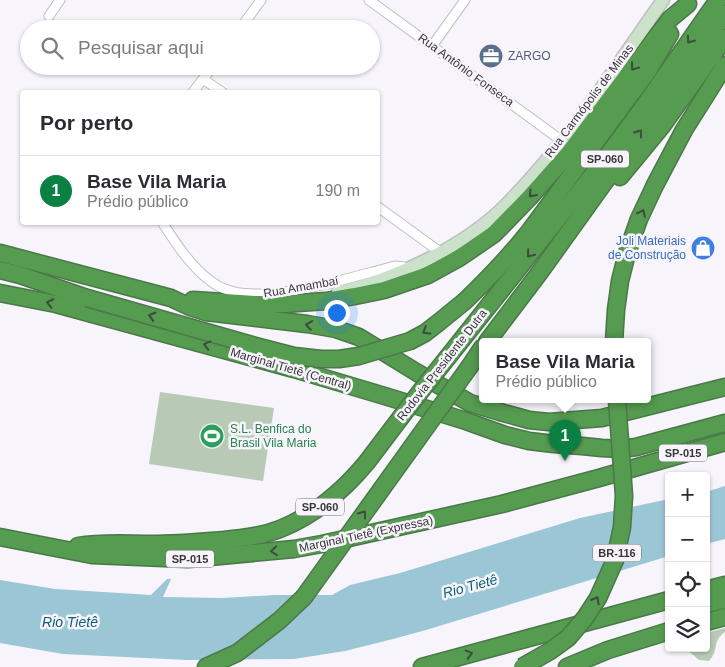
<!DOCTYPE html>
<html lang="pt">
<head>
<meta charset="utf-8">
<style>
  body { margin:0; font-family:Arial,sans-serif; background:#f7f7f7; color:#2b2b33 }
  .controls { position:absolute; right:15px; bottom:15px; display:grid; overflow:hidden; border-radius:5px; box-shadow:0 1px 4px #0004 }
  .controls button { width:45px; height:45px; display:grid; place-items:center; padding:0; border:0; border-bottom:1px solid #e1e1e2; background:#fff; color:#2b2b33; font:25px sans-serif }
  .you { position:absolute; left:336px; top:312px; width:18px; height:18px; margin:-12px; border:4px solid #fff; border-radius:50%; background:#1a73e8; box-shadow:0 0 0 8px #1a73e833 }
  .badge { display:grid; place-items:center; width:32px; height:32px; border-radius:50%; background:#0b8043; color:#fff; font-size:16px; font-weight:700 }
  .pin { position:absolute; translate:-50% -41px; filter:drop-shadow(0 1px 2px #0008) }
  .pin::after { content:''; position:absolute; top:26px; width:18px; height:15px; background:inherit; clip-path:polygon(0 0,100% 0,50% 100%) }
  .popup { position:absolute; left:479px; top:338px; width:172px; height:65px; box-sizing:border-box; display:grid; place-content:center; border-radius:5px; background:#fff; filter:drop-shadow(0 1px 4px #0005); font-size:16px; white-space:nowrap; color:#7c7c81 }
  .popup b { font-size:19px; color:#2b2b33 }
  .popup::after { content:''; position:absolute; left:50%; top:100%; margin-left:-10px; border:10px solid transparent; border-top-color:#fff }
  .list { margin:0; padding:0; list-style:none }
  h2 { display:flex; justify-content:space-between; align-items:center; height:65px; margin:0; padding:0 20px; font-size:21px }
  h2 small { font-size:16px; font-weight:400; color:#7c7c81 }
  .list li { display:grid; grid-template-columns:32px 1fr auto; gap:15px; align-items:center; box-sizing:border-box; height:70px; padding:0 20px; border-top:1px solid #e1e1e2 }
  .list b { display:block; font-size:19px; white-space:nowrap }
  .list p { margin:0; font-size:16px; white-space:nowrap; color:#7c7c81 }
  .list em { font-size:16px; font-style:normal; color:#7c7c81 }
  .icon { flex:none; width:28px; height:28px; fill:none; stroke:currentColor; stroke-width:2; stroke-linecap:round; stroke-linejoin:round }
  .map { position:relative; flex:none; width:725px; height:667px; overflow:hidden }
  .search { position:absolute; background:#fff; box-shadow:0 1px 4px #0004; left:20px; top:20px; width:360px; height:55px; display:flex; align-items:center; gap:12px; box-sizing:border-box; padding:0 18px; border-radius:28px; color:#7c7c81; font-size:19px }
  .panel { position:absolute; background:#fff; box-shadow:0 1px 4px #0004; left:20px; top:90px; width:360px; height:135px; border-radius:5px }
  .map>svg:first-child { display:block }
</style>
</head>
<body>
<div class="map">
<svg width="725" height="667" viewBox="0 0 725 667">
  <rect width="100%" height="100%" fill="#f7f4fc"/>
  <g fill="#b8cab6">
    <path d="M160,392L274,408L263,481L149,464Z"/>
    <path d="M725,628V632C711,642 720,649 709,661L699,660L685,648H706V633Z"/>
  </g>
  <g fill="#9bc6d6">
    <path d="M725,486V539L706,544V492Z"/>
    <path d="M669,499V556L426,630L393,639L345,651L294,659L187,660L63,654L0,643V580L55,589L151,595L167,579H171L163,597L222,598L275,595H332L350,585L400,573L580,518Z"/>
  </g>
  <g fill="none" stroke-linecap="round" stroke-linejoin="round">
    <defs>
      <g id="street">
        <path d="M369,0L562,141"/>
        <path d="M49,16L60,0"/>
        <path d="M240,29L261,0"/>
        <path d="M432,46L465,0"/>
        <path d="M203,79L222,92"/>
        <path d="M193,92L213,66"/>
        <path d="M378,207L440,252"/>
        <path d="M162,222C175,242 189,264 208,279C214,284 223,289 231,291C242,295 254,294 265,294C309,291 352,277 395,266L404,267L408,269"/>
      </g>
      <path id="secondary" d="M338,292C394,280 463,247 504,207C566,145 613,71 663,0"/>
      <g id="highway">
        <path d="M620,177L662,126L725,38"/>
        <path d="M0,253L171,298L190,307L206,312L307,324L336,329L359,337L416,372L470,403L500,412L529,420L549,422L602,418L725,387"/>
        <path d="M0,270L20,275L87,298"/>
        <path d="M0,293L56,304L294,369L388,397L466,421L505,435L529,441L554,444L582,446L602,448L622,449L636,447L725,423"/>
        <path d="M193,300L255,304H284L326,301L355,296L384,290L428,275L459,258L494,234L530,197L569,153L670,19L688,4"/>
        <path d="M465,301C488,279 509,257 529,232L648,71L670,34"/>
        <path d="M487,342L540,272L725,14"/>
        <path d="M614,342L616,310L620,281L627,253L639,219L655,185L684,130L725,65"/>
        <path d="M448,357L602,163L644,106L718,0"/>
        <path d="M470,366L482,348"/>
        <path d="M0,537L92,555L188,559L294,549L322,544L502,504L599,478L725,442"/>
        <path d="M78,546C102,542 127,544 151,544C176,544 199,542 224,540C243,538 262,536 280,529C315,515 343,491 367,462"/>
        <path d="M706,590L725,585"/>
        <path d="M706,604L725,600"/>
        <path d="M706,622L725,617"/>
        <path d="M206,667L237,653L280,620L304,597"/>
        <path d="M422,667L669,600"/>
        <path d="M567,667L608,650L669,631"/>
      </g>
    </defs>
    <use href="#street" stroke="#c0bec5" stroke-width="11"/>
    <use href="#secondary" stroke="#c0bec5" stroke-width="15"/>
    <use href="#highway" stroke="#4b7848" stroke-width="19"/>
    <use href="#street" stroke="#fff" stroke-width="9"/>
    <use href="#secondary" stroke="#cce1ca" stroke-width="12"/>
    <use href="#highway" stroke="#559b50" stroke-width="16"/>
    <defs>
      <g id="highway-bridge">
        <path d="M87,298L259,347L294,356L321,359H339L359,356L410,341L425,333L438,323L465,301"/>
        <path d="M367,462L420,392L448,357"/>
        <path d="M304,597L470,366"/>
        <path d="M522,667L550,651L568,638L585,618L598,598L615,560L622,527L624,496L617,400"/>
      </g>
    </defs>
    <use href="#highway-bridge" stroke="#4b7848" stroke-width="19" stroke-linecap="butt"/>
    <use href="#highway-bridge" stroke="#559b50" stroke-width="16"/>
  </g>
  <defs><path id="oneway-chevron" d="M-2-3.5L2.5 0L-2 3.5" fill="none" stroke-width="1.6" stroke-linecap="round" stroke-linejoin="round" transform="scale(1.25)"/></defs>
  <g stroke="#3e4b3e">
    <use href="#oneway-chevron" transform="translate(690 40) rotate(125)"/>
    <use href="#oneway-chevron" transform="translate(634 67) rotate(127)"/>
    <use href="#oneway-chevron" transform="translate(639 133) rotate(-54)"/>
    <use href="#oneway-chevron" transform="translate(532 194) rotate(132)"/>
    <use href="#oneway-chevron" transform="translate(642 213) rotate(-65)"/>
    <use href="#oneway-chevron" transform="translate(530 254) rotate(129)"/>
    <use href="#oneway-chevron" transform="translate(50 303) rotate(-168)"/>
    <use href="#oneway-chevron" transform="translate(152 316) rotate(-164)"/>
    <use href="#oneway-chevron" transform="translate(309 325) rotate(-171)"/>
    <use href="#oneway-chevron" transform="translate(426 331) rotate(148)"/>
    <use href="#oneway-chevron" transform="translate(207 345) rotate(-165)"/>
    <use href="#oneway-chevron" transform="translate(363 514) rotate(-54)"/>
    <use href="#oneway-chevron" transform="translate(274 551) rotate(175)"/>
    <use href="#oneway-chevron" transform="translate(596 600) rotate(-60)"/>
    <use href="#oneway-chevron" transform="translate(469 654) rotate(-15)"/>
  </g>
  <defs>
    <symbol id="office-disc" viewBox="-11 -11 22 22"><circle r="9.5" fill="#5c6f8a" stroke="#f7f4fc"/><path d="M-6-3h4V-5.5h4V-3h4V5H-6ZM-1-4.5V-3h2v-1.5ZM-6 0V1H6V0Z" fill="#fff"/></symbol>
    <symbol id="shop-disc" viewBox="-11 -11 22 22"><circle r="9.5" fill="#3f7fe0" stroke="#f7f4fc"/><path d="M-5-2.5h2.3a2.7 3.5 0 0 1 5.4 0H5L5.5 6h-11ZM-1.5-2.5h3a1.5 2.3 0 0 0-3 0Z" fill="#fff"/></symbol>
    <symbol id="stadium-disc" viewBox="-11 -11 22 22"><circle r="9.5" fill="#2e9e5b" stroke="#f7f4fc"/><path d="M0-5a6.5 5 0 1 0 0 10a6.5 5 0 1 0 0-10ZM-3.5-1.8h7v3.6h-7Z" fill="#fff"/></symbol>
  </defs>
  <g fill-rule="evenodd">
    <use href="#office-disc" x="477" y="42" width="28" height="28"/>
    <use href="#shop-disc" x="689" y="234" width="28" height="28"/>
    <use href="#stadium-disc" x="198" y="422" width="28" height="28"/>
  </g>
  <g text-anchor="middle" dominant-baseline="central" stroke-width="5" stroke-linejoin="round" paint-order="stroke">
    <g fill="#f7f4fc" stroke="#717074" stroke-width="1">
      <rect x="581" y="150.5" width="48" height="17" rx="4"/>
      <rect x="659" y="444.5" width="48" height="17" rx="4"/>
      <rect x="296" y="498.5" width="48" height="17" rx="4"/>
      <rect x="593" y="544.5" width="48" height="17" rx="4"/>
      <rect x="166" y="550.5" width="48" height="17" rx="4"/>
    </g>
    <g font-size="11" font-weight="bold" fill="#38373a">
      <text x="605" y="159">SP-060</text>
      <text x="683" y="453">SP-015</text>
      <text x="320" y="507">SP-060</text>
      <text x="617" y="553">BR-116</text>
      <text x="190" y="559">SP-015</text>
    </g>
    <g font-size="12" fill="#4e5e75" stroke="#f7f4fc" text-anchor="start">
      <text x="508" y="56">ZARGO</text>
    </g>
    <g font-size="12" fill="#38373a" stroke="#f7f4fc">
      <text transform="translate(466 70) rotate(36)">Rua Antônio Fonseca</text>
      <text transform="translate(589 101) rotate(-53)">Rua Carmópolis de Minas</text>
      <text transform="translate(301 287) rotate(-10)">Rua Amambaí</text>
      <text transform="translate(442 365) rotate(-52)">Rodovia Presidente Dutra</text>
      <text transform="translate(291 369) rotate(16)">Marginal Tietê (Central)</text>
      <text transform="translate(366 534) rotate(-12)">Marginal Tietê (Expressa)</text>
    </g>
    <g font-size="12" fill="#366cbe" stroke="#f7f4fc" text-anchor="end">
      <text x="686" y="241">Joli Materiais<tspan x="686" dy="14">de Construção</tspan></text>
    </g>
    <g font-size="12" fill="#27864d" stroke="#f7f4fc" text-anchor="start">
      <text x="230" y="429">S.L. Benfica do<tspan x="230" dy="14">Brasil Vila Maria</tspan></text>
    </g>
    <g font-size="14" font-style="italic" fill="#095f76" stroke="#f7f4fc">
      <text transform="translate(470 586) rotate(-15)">Rio Tietê</text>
      <text x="70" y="622">Rio Tietê</text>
    </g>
  </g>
</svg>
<div class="controls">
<button>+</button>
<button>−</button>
<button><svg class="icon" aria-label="locate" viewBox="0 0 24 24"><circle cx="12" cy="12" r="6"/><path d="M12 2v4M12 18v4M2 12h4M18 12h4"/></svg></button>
<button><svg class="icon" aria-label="layers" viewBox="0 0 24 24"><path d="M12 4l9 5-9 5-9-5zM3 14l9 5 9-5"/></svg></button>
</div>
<div class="you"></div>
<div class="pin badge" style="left:565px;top:461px">1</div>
<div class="popup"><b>Base Vila Maria</b>Prédio público</div>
<div class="search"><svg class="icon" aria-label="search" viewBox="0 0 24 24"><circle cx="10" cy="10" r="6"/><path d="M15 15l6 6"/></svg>Pesquisar aqui</div>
<section class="panel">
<h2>Por perto<small></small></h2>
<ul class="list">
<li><span class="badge">1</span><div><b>Base Vila Maria</b><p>Prédio público</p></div><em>190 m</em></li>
</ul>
</section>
</div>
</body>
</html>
